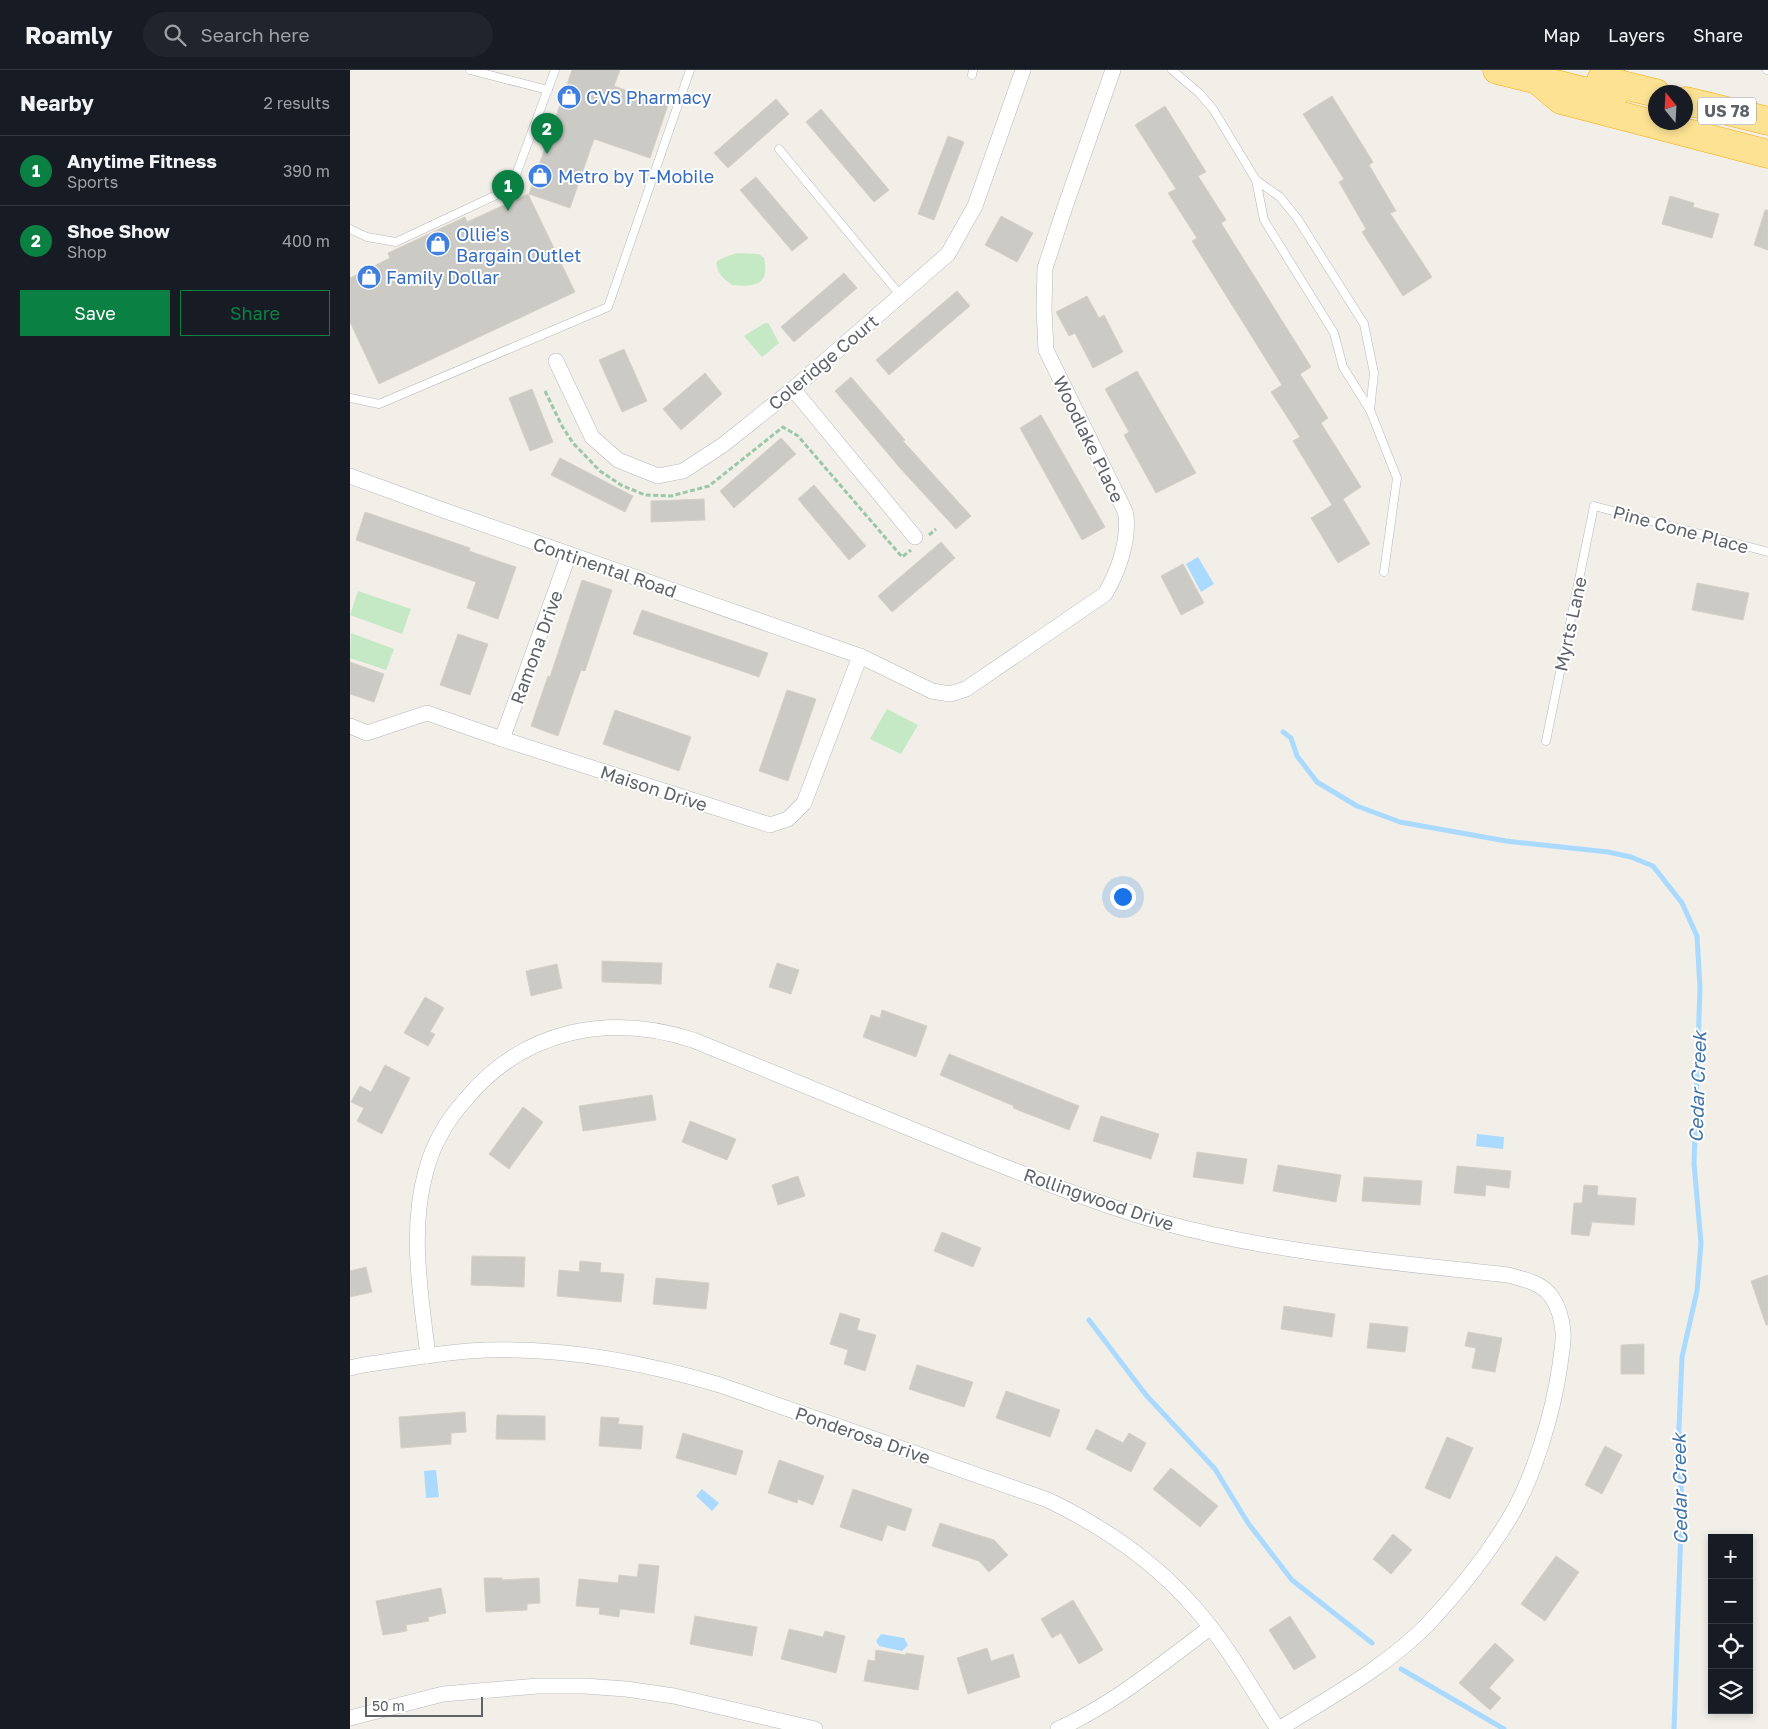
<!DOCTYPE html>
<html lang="en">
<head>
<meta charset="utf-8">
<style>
  body { margin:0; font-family:"Golos Text",sans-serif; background:#20242c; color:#f1f3f6 }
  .controls { position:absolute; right:15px; bottom:15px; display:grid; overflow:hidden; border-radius:0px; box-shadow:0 2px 8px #0003 }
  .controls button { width:45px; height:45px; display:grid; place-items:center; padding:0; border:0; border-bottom:1px solid #363941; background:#171b24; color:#f1f3f6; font:25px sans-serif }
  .compass { position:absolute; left:1298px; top:15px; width:45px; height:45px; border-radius:50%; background:#171b24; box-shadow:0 2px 8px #0003; rotate:342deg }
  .scale { position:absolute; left:15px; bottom:12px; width:118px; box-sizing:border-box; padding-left:5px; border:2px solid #5f6368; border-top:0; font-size:14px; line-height:18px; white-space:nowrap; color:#5f6368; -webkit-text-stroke:4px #fff; paint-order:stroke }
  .you { position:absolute; left:772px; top:826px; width:18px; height:18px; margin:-12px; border:4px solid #fff; border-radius:50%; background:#1a73e8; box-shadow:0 0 0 8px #1a73e833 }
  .badge { display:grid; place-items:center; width:32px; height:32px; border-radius:50%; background:#0b8043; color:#fff; font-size:16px; font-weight:700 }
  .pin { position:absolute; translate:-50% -41px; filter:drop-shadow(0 1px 2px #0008) }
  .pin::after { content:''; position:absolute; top:26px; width:18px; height:15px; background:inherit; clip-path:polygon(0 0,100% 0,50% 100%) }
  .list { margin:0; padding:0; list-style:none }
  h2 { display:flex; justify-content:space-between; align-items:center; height:65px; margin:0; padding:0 20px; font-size:21px }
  h2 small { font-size:16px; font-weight:400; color:#9ea1a6 }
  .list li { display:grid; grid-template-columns:32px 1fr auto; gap:15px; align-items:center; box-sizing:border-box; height:70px; padding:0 20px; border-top:1px solid #363941 }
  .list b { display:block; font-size:19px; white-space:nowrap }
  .list p { margin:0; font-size:16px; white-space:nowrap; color:#9ea1a6 }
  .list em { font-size:16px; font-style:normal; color:#9ea1a6 }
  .actions { display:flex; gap:10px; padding:15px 20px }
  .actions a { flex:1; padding:11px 0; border:1px solid #0b8043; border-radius:0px; text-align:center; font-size:18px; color:#0b8043 }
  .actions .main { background:#0b8043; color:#fff }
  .icon { flex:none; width:28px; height:28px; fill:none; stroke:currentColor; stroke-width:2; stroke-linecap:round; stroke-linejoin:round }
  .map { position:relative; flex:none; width:1418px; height:1659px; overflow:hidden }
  header { display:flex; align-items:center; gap:30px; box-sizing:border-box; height:70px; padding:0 25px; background:#171b24; border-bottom:1px solid #363941 }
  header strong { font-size:24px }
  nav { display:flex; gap:28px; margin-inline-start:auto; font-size:18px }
  .search { width:350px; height:45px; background:#20242c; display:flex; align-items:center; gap:12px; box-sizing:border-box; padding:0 18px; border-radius:28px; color:#9ea1a6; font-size:19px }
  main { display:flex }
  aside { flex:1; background:#171b24 }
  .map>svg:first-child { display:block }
</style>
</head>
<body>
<header>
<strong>Roamly</strong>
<div class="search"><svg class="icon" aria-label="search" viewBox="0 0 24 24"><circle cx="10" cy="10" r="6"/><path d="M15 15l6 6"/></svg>Search here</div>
<nav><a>Map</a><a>Layers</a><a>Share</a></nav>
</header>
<main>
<aside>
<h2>Nearby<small>2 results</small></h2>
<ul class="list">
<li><span class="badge">1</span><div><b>Anytime Fitness</b><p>Sports</p></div><em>390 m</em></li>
<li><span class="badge">2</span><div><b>Shoe Show</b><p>Shop</p></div><em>400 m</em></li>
</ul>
<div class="actions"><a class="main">Save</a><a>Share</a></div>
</aside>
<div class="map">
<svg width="1418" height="1659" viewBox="0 0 1418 1659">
  <rect width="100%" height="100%" fill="#f1efe8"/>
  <g fill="#c5e8c5">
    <path d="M388,183L409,184L414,188C420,216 404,217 382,215C374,209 365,202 367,191L378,186Z"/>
    <path d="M415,253L419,254L429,273L412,287L394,266Z"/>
    <path d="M8,521L61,539L52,564L0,545Z"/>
    <path d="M1,563L44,579L36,600L0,588Z"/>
    <path d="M537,639L568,655L551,684L520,669Z"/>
  </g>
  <g fill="#aadaff">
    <path d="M848,487L864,514L851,522L836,494Z"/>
    <path d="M1127,1064L1154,1067L1153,1079L1126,1076Z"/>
    <path d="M86,1400L89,1427L76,1428L74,1401Z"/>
    <path d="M352,1419L369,1433L362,1441L346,1426Z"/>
    <path d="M531,1564L554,1568L558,1575L552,1581L529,1576L526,1571Z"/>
  </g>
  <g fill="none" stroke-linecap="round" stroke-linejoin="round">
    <g stroke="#aadaff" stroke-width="5">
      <path d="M933,662L941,668L947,686L967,712L1007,736L1050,752L1156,771L1258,782L1281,787L1303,796L1332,833L1347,866L1350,918L1344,1094L1351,1173L1347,1221L1332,1287L1328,1380L1332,1430L1324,1659"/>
      <path d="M739,1250L796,1325L865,1399L898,1453L942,1510L1022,1573"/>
      <path d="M1051,1599L1154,1659"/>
    </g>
  </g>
  <g fill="#cccac5" stroke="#d6d1c6">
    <path d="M222,0H270L264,16L318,35L300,88L244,69L220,138L179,124Z"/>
    <path d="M982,26L1023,92L1019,95L1046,141L1040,143L1082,207L1053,226L1012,162L1016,159L989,112L994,109L953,44Z"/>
    <path d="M426,29L439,44L378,98L364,83Z"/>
    <path d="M815,36L856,102L848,106L876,150L871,153L961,297L950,304L978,348L971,353L1011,417L993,429L1020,474L988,493L961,448L982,435L943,371L950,367L921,322L932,315L842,171L847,168L818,123L826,119L785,55Z"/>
    <path d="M471,39L539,120L524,132L456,52Z"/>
    <path d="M598,66L614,72L584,150L568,144Z"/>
    <path d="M406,107L458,168L442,181L390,120Z"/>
    <path d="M178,124L225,222L29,314L0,252V208L40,188L38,183L115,147L117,152Z"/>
    <path d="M1320,126L1344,133L1343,137L1369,144L1362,168L1312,154Z"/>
    <path d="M1415,140H1418V180L1404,175Z"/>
    <path d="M651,146L683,163L667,192L635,175Z"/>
    <path d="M494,203L507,218L444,272L431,257Z"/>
    <path d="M607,221L620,236L539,305L526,290Z"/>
    <path d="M737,226L749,248L754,245L773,282L743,298L725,263L719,266L706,242Z"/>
    <path d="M274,279L297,331L272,342L249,290Z"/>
    <path d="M787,301L846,403L806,423L774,365L779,362L755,319Z"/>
    <path d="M355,303L372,324L331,360L313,339Z"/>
    <path d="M501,307L555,370L553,371L621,446L606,459L550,398L485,321Z"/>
    <path d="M182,319L203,372L180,381L159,328Z"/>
    <path d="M691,345L755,457L732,470L670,358Z"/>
    <path d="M431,368L446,384L384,438L370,421Z"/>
    <path d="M210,388L283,426L275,442L201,405Z"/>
    <path d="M464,415L516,476L499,490L448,429Z"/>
    <path d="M354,429L355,450L301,452V431Z"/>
    <path d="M15,442L120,478L119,481L166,497L148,549L117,538L126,512L6,470Z"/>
    <path d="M591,472L605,488L542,542L528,526Z"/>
    <path d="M833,494L854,533L831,545L811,506Z"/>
    <path d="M232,510L262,520L235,601L231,600L208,666L181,656L198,606L200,607Z"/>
    <path d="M1347,513L1399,523L1393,550L1342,540Z"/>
    <path d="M292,540L418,583L409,607L283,564Z"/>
    <path d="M108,564L138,574L120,625L90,615Z"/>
    <path d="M0,592L34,604L24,632L0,624Z"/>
    <path d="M437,620L466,629L438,711L409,701Z"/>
    <path d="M265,640L341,667L329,701L253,674Z"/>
    <path d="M252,891L312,893L311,914L252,912Z"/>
    <path d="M427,893L449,900L441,924L419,917Z"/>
    <path d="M207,894L212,918L181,926L176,901Z"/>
    <path d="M75,927L94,938L80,962L85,964L78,976L54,963Z"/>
    <path d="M532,940L577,956L566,987L513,967L521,945L530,948Z"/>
    <path d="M599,984L729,1036L719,1060L663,1038L664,1036L590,1005Z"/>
    <path d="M35,995L60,1008L32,1064L7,1051L14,1038L1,1032L10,1016L21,1022Z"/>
    <path d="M302,1025L306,1050L233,1061L229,1036Z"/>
    <path d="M173,1037L193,1052L159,1099L139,1084Z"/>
    <path d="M751,1046L809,1064L801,1089L743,1071Z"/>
    <path d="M340,1051L386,1069L377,1090L332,1072Z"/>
    <path d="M847,1082L897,1089L893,1114L843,1107Z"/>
    <path d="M928,1095L991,1105L986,1132L923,1121Z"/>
    <path d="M1107,1096L1161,1101L1159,1118L1136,1115L1135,1126L1104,1123Z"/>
    <path d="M448,1106L455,1126L428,1135L422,1115Z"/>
    <path d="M1014,1107L1072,1111L1070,1135L1012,1131Z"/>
    <path d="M1234,1115L1248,1116L1247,1125L1286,1128L1284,1155L1242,1152L1239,1166L1221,1164L1224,1133H1232Z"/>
    <path d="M592,1162L631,1178L623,1197L584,1181Z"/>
    <path d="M122,1186L175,1187L174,1217L121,1215Z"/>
    <path d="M230,1191L251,1193L250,1202L274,1204L271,1232L207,1226L209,1200L229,1202Z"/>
    <path d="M16,1197L22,1222L0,1227V1201Z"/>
    <path d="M1418,1205V1255H1416L1401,1211Z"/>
    <path d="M306,1208L359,1213L356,1239L303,1234Z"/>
    <path d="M934,1236L985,1244L982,1267L931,1259Z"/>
    <path d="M490,1243L510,1249L507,1260L526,1265L515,1301L494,1294L498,1280L480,1274Z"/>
    <path d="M1020,1253L1058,1257L1055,1282L1017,1278Z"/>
    <path d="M1118,1262L1152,1268L1145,1302L1122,1298L1126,1278L1115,1276Z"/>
    <path d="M1294,1274V1304H1271V1275Z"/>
    <path d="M567,1295L623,1312L614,1337L559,1319Z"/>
    <path d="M656,1321L710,1340L700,1367L646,1348Z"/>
    <path d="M115,1342L116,1362L101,1363V1374L51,1378L49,1347Z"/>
    <path d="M147,1345L195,1346V1370L146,1369Z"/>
    <path d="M251,1347L269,1348L268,1354L293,1356L291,1379L249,1376Z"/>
    <path d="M746,1359L773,1373L779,1363L796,1373L781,1402L736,1379Z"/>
    <path d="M333,1363L393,1381L386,1405L326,1388Z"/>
    <path d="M1097,1367L1123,1378L1100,1429L1075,1418Z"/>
    <path d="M1255,1376L1272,1385L1252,1424L1235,1415Z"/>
    <path d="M429,1390L474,1406L463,1435L448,1429L447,1433L418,1423Z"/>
    <path d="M821,1398L868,1436L850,1457L803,1419Z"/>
    <path d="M503,1419L562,1439L555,1461L537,1455L532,1471L490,1457Z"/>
    <path d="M590,1453L644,1470L658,1485L639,1502L629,1491L582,1476Z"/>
    <path d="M1043,1464L1062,1480L1041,1504L1023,1489Z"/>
    <path d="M1206,1486L1229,1502L1195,1551L1171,1534Z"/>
    <path d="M289,1494L309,1496L304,1543L270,1539L269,1547L249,1544L250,1538L226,1536L229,1509L268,1513L269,1505L287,1507Z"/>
    <path d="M134,1508H152V1510L189,1508L190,1533L177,1534V1540L136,1542Z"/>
    <path d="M91,1518L96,1543L78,1547L79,1551L56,1555L57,1561L33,1565L26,1531Z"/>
    <path d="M723,1530L753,1580L729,1594L711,1563L702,1568L691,1549Z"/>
    <path d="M345,1546L407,1557L402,1586L340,1574Z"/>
    <path d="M940,1546L966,1587L944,1600L919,1560Z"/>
    <path d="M439,1559L473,1567L475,1561L495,1566L486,1603L431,1589Z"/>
    <path d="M1145,1573L1164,1590L1139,1618L1151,1628L1140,1640L1109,1613Z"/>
    <path d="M637,1578L641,1591L663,1584L670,1607L618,1624L607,1588Z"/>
    <path d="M526,1580L556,1585V1583L574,1586L568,1620L514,1611L518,1590L525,1591Z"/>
  </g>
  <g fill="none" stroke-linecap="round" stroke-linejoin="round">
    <defs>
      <g id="lane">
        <path d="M120,0L198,20"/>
        <path d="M822,0L849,23L863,39L906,110L914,150L984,263L993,297L1020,340L1047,408L1034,502"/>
        <path d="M1417,0H1418"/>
        <path d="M622,5L623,0"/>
        <path d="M429,79L551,226"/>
        <path d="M906,110L930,127L947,148L1014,254L1024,303L1020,340"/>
        <path d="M0,159L17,167L46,172L161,118L205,0"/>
        <path d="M0,328L29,334L258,237L340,0"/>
        <path d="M1196,671L1244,436L1418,482"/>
      </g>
      <g id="street">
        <path d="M206,291L242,367L268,390L308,406L333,401L373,375L443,319L598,184L625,136L673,0"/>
        <path d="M443,319L565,467"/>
        <path d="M0,406L90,439L510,586L582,621L600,624L616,619L755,524C768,502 779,472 776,445C775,440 772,435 770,431L696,280L694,239L695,198L715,137L763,0"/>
        <path d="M0,656L17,663L77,643L152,669L420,755L438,749L454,733L510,586"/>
        <path d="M152,669L219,484"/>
        <path d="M78,1286C71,1227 59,1160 76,1101C83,1074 97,1050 116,1029C174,959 259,943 343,970C437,1009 531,1047 625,1085C686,1109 747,1134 811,1152C924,1183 1042,1192 1158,1205C1173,1209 1192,1213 1201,1226C1209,1237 1212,1249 1213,1262C1214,1273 1211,1284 1210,1295C1203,1343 1184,1408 1159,1449C1136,1487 1108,1522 1078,1554C1036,1597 980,1627 929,1659"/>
        <path d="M0,1298L13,1295C48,1290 83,1284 118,1281C204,1275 289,1291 370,1315L698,1430C754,1457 803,1490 844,1537C877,1574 901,1618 928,1659"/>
        <path d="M0,1648L93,1624L188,1616H234L276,1619L324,1626L465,1659"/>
        <path d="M708,1659C764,1634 811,1594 860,1558"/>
      </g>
      <g id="highway">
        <path d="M1147,0L1255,26C1264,27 1267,23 1270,14"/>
        <path d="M1186,9L1211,30L1418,84"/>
        <path d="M1251,10L1306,23"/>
        <path d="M1336,31L1418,51"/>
      </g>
    </defs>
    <use href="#lane" stroke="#b5b8bc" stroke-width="9"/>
    <use href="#street" stroke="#b5b8bc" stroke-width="16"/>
    <use href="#highway" stroke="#f9ab00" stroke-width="29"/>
    <g stroke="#9cc7a9" stroke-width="3" stroke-dasharray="5 2.5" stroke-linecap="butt">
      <path d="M195,321L212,356L223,373L250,401L271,415L295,425L321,426L359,416L433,357L448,366L552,487L561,480"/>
      <path d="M579,465L586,459"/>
    </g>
    <use href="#lane" stroke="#fff" stroke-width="8"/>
    <use href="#street" stroke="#fff" stroke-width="15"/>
    <use href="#highway" stroke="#fde293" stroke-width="28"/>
  </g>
  <defs>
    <symbol id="shop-disc" viewBox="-11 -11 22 22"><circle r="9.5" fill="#3f7fe0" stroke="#fff"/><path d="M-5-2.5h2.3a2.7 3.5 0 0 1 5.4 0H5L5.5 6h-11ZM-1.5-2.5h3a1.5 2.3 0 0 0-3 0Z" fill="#fff"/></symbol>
  </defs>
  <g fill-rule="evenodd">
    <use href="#shop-disc" x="205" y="13" width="28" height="28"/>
    <use href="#shop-disc" x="176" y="92" width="28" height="28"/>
    <use href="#shop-disc" x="74" y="160" width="28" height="28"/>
    <use href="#shop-disc" x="5" y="193" width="28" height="28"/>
  </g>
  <g text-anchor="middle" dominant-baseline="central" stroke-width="4" stroke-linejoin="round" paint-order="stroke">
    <rect fill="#fff" stroke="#8f9295" stroke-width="1" x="1348" y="27.5" width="58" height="27" rx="4"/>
    <g font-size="16" font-weight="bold" fill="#5f6368">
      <text x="1377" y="41">US 78</text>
    </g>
    <g font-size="18" fill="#366cbe" stroke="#fff" text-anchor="start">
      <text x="236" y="27">CVS Pharmacy</text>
      <text x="208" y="106">Metro by T-Mobile</text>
      <text x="106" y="164">Ollie's<tspan x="106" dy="21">Bargain Outlet</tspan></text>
      <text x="36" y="207">Family Dollar</text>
    </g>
    <g font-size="18" fill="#5f6368" stroke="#fff">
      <text transform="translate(473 292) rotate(-40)">Coleridge Court</text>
      <text transform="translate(739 369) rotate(64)">Woodlake Place</text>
      <text transform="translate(1331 459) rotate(15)">Pine Cone Place</text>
      <text transform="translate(255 497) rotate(19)">Continental Road</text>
      <text transform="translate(1220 554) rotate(-78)">Myrts Lane</text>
      <text transform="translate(186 577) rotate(-70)">Ramona Drive</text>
      <text transform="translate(304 718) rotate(18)">Maison Drive</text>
      <text transform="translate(749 1129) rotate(19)">Rollingwood Drive</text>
      <text transform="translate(513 1365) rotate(19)">Ponderosa Drive</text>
    </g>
    <g font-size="19" font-style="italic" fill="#4174aa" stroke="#fff">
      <text transform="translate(1347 1017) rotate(-88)">Cedar Creek</text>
      <text transform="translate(1329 1419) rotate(-91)">Cedar Creek</text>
    </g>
  </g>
</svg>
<div class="controls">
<button>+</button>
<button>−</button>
<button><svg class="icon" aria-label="locate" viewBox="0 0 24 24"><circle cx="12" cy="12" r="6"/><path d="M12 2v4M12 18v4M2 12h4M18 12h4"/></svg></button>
<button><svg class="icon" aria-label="layers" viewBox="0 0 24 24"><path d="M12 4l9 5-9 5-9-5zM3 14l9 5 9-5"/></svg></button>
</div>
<svg class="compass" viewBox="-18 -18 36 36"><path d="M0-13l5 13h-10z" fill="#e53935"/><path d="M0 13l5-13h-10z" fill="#9ea1a6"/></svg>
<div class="scale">50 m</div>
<div class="you"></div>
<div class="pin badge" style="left:158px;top:141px">1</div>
<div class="pin badge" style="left:197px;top:84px">2</div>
</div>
</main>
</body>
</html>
